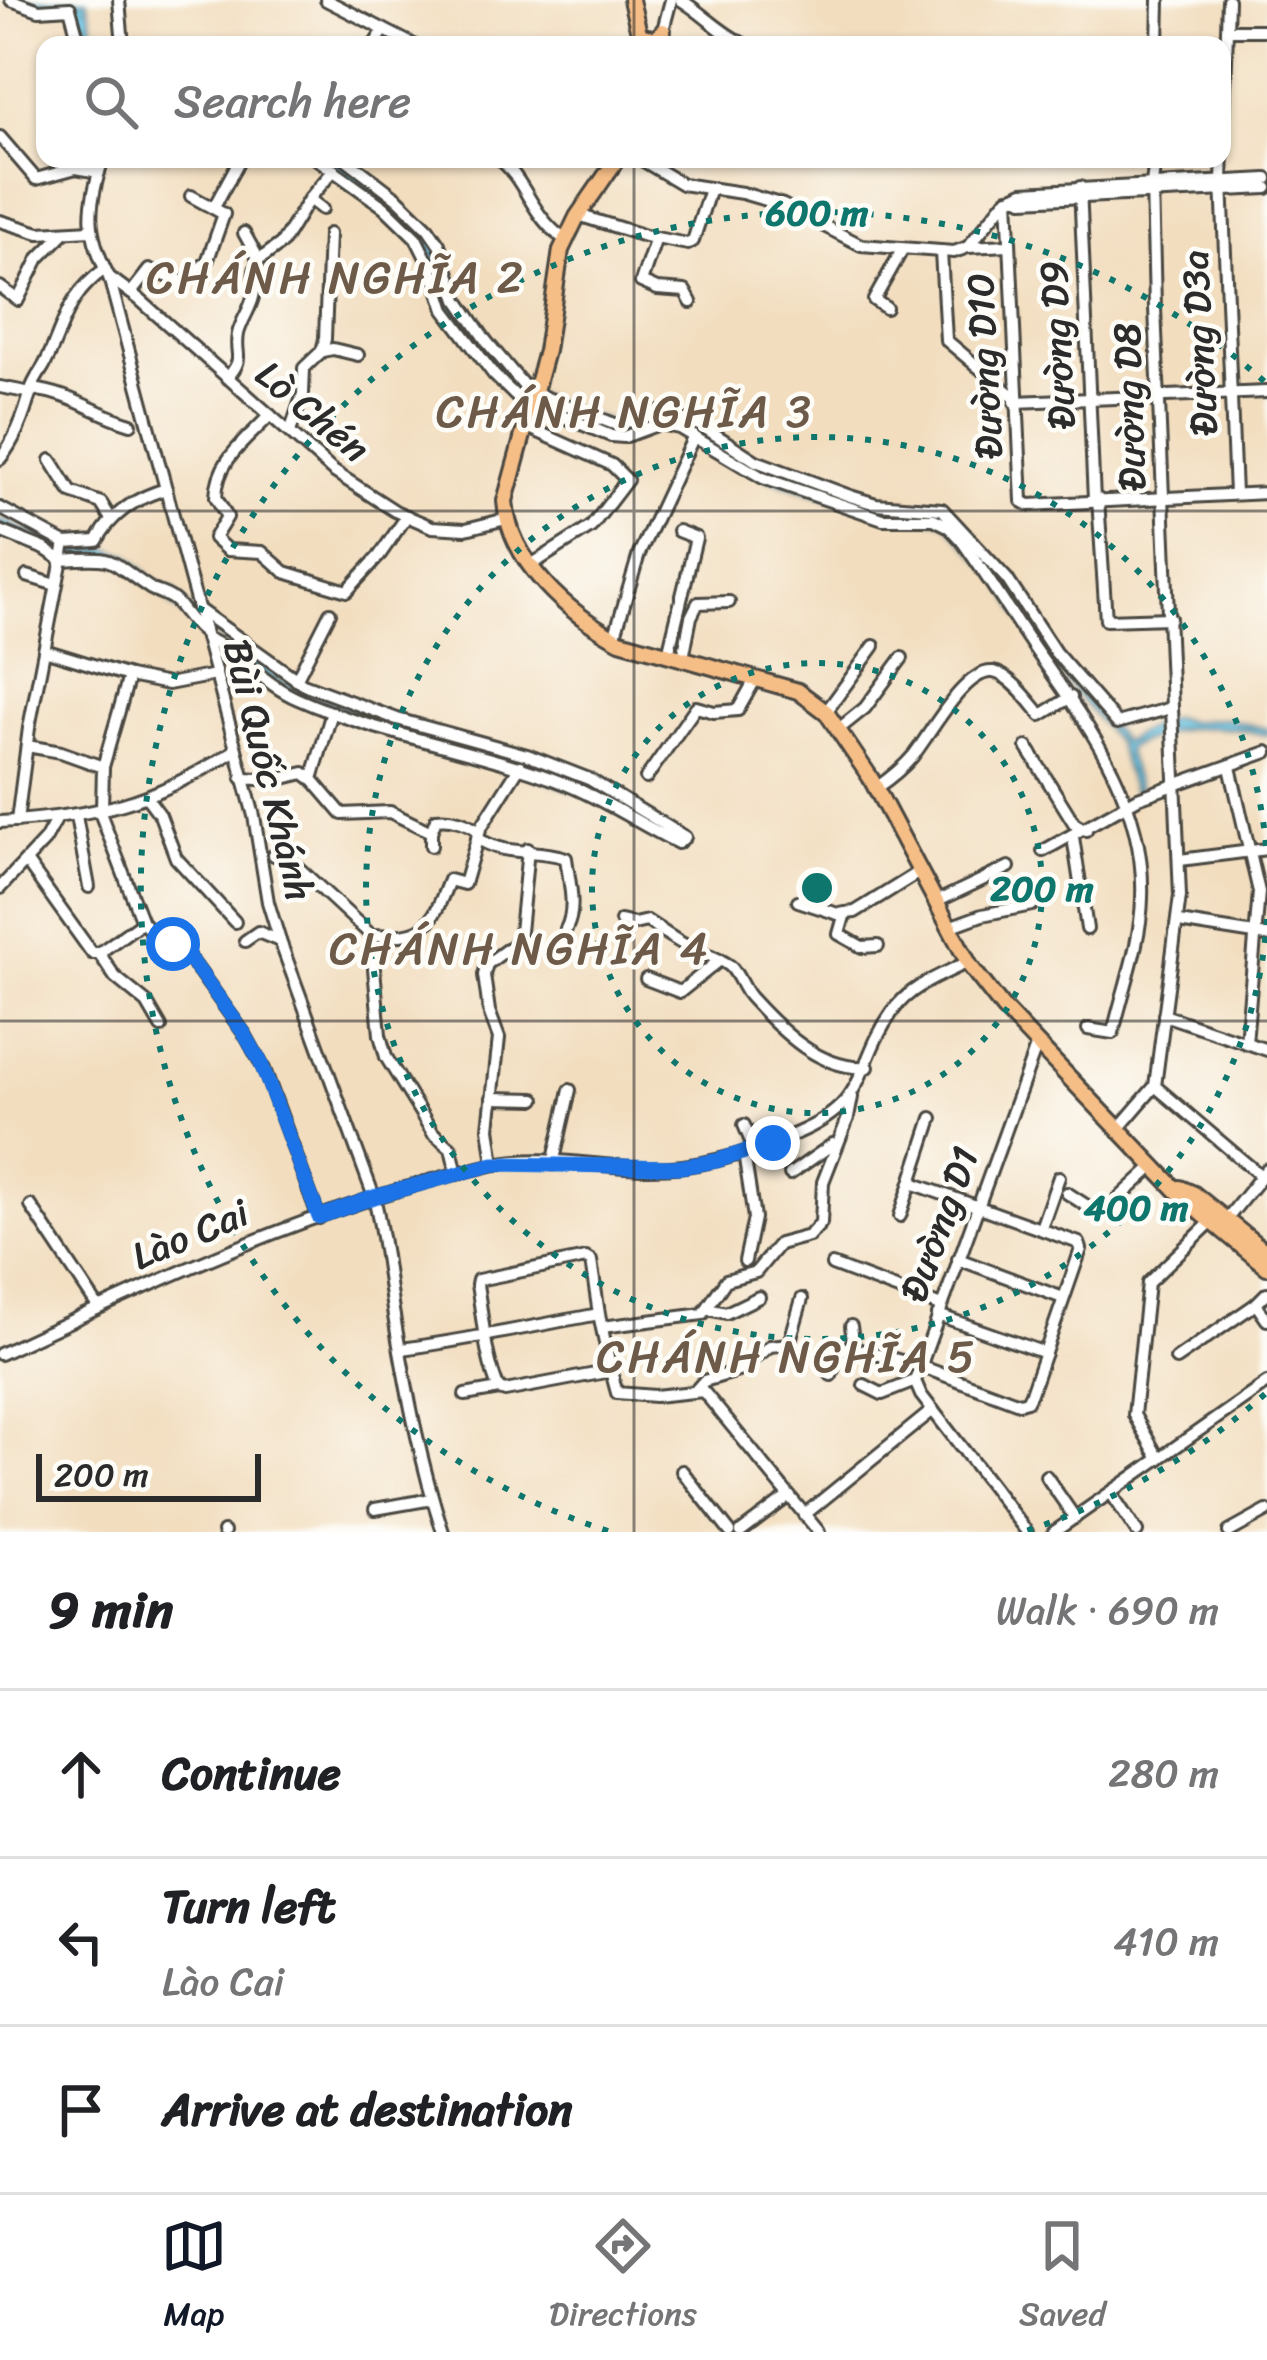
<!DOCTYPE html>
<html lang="en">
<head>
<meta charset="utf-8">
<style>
  body { margin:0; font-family:Sriracha,sans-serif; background:#f6f6f6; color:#202124 }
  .scale { position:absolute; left:36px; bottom:30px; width:225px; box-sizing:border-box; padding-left:12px; border:6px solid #2b2b2b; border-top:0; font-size:33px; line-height:42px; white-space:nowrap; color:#2b2b2b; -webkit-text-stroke:9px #fdfcf7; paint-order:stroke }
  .stop { position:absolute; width:36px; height:36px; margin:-27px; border:9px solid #1a73e8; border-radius:50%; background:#fff }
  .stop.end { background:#1a73e8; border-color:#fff; box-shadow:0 3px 12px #0008 }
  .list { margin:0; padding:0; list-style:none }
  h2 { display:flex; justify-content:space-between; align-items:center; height:156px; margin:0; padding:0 48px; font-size:51px }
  h2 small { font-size:39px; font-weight:400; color:#757577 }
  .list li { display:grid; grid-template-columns:78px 1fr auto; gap:36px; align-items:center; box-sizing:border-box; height:168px; padding:0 48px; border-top:3px solid #e0e0e0 }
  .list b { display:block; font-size:45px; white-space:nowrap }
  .list p { margin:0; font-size:39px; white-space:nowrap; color:#757577 }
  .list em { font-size:39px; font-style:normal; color:#757577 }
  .icon { flex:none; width:66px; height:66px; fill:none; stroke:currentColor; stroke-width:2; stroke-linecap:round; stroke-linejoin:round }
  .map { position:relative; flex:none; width:1267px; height:1532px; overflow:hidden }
  .search { position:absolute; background:#fff; box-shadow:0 3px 9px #0004; left:36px; right:36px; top:36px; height:132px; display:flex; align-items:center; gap:30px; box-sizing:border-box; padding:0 42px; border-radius:24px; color:#757577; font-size:45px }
  .sheet { height:660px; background:#fff }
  nav { display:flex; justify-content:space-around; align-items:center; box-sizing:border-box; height:168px; border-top:3px solid #e0e0e0; background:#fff; font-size:33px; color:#757577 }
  nav a { display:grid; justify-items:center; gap:6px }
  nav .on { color:#111827 }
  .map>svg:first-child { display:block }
</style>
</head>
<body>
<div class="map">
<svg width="1267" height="1532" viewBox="0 0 1267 1532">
  <defs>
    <pattern id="water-rules" width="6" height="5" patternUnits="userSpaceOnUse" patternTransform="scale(3)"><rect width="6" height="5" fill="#65c2e3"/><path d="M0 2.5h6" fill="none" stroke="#539eb8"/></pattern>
  </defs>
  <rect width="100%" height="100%" fill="#fdfcf7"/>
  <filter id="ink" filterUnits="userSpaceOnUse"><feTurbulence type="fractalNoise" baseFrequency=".00833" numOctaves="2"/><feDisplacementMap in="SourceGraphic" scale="24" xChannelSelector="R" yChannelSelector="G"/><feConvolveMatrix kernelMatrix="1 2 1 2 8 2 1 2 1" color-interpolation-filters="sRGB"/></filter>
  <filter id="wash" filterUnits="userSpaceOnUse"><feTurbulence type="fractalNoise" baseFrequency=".004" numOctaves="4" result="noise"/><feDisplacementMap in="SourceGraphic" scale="48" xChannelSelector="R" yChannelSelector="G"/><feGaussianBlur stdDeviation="2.7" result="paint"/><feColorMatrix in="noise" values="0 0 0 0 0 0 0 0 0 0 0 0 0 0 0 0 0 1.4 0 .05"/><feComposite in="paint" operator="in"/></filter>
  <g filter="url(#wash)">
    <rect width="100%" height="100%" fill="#f2ddbe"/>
    <g fill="url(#water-rules)" stroke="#487687" stroke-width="3">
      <path d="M18,0H87L97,45H86L71,7H46Z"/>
      <path d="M322,159H337L395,200L430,233L460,309L527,391L623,428L658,416L707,432L751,464L775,474L882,511L925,510L948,516L1004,577L1041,641L1123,742L1163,720L1175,718L1189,722L1225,719L1267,729V735C1213,722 1176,724 1126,749L1139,791L1133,792L1117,743L1036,644L999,581L945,521L896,518L772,480L669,423L622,435L523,401L452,316L435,265L418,233Z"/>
      <path d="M0,519L69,550L105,548L129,555L159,585L174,590L192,611L277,678L308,693L580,781L675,833L678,839L615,805L301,695L261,675L217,636L194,624L124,563L106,555L68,557L0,527Z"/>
    </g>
  </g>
  <g filter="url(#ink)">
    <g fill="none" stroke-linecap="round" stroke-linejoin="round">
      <defs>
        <g id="minor">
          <path d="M11,0L39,10L70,8L80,45"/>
          <path d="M119,0L123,45"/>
          <path d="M326,0L414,45"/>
          <path d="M681,0C704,14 721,34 746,45"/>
          <path d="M1228,0L1222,181L1235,494"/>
          <path d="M1228,30H1267"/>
          <path d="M374,45L384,30"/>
          <path d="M659,45L671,0"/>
          <path d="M1158,45L1159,0"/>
          <path d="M0,137L36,179L76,168L99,172"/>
          <path d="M103,159C87,208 86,232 109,277L254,816L268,902L280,941L374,1197C384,1237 387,1276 394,1316C406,1388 420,1462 443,1532"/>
          <path d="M317,159L384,207L416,238L432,270L445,310L494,375L530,410L567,418L611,436L624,437L659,424L679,428L763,478L883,519H934L948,526L962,541C987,576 1010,613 1034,648C1087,724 1146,800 1142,898C1141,943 1123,989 1113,1033L1088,1029"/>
          <path d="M346,159L397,198L428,228L439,244L458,300L487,342L524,386L534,393L617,425L661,412L702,426L756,461L850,496L876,504L942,509L1007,579L1055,652L1117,723L1171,708"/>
          <path d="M500,159C527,183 534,221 566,240"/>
          <path d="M640,159L682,184L742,193L783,205L861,245L954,252L968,247L1009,245"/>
          <path d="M1080,187L1094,500"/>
          <path d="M1015,196L1023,200L1267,188"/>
          <path d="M1008,198L1022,501L1029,505L1267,493"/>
          <path d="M309,199L334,170"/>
          <path d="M214,207L240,159"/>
          <path d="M578,215L645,236L688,244L693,241L710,189"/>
          <path d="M0,221L39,233L91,230"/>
          <path d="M656,238L641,282L657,289L685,291L691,302"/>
          <path d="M968,247L1005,201L1023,192L1267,179"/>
          <path d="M941,252L946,340L1015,398"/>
          <path d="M259,260L282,243L309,199L322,209"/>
          <path d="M109,277L139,299L333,471L395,511L432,527L466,529L506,519"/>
          <path d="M0,287L18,300L39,258L64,233"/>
          <path d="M131,293L149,270L184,282L207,262L224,214L191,196"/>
          <path d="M886,308L874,300L902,250"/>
          <path d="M322,351L333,349L358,355"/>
          <path d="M227,378C246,357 234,356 238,334C241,321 250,310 253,297C257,284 251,273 259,260L244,233"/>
          <path d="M0,387L31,393"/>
          <path d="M32,389C73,394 93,413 131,424"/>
          <path d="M1015,402L1267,392"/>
          <path d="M270,415C246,441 217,459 216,497L227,517L214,538L227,550L262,552L285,572L347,591L379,556L407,516"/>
          <path d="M525,426L612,465L627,480L591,527L531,565"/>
          <path d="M290,432L303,394L304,368L322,351L325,339L329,234"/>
          <path d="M0,459C16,439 25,414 31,390C34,380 40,373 45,364C65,325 65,297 105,269"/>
          <path d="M51,460L71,492L101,503L111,519"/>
          <path d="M1098,499L1106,620L1170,618"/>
          <path d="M0,508L65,543L97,541C111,514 135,498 166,489"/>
          <path d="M0,531L45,549L61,560C121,556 105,559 151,589C160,594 169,594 177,603C186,614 191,623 203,632"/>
          <path d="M27,576L56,585"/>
          <path d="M198,609L303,684L397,719L527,755L589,779L685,837L678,843C639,824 602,798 563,783C477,749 384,737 298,699C263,684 239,652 206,638"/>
          <path d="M614,638L639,554L694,436"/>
          <path d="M44,650L129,676L168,684L215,675"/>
          <path d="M668,654L696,538L678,531"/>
          <path d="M683,658L691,617L698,603L729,602"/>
          <path d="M296,680L330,613"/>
          <path d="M332,712L312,779L342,814L390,812L431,832V846"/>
          <path d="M826,712L874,646"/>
          <path d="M840,728L865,708L902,658"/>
          <path d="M27,746L61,752L103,767"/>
          <path d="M1027,747L1074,823L1086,830"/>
          <path d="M1230,767L1259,892L1246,1043"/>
          <path d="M242,778L275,780L304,773L312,779"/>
          <path d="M646,778L696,707L714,712L738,710L756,678"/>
          <path d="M876,788C889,779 901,770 912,757C929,737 964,669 993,672C1010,674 1031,703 1041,715L1071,697"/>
          <path d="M148,799L160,815L176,858L235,922"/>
          <path d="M102,809L103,767L129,676"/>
          <path d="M99,810L142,922L158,938L183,949L246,1036L264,1069L319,1218"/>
          <path d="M76,816L89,887"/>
          <path d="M17,821L29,728L65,543"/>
          <path d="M0,822C97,816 151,804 234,751"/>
          <path d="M431,832L436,819C451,817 467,822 479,831"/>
          <path d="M1073,837L1087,929"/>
          <path d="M477,838C507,858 535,847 566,858C569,881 577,909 566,929"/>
          <path d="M1043,851L1138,798L1267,752"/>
          <path d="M274,855L289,859L371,935C426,938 430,929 449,880L464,884L480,829L520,766"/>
          <path d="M1180,860L1267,849"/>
          <path d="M26,861L92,953H99L115,977L147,1003L161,1027"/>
          <path d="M0,888L45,840L57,818"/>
          <path d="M798,901L838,914L855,912L921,871"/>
          <path d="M936,902L1009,867"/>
          <path d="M845,913L839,934L862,947L878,946"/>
          <path d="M621,921L634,924L647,921C663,931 678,943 695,950C707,955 720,958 730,966C739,975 742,988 750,997C780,1030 820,1071 868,1067"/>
          <path d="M1179,922L1267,936"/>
          <path d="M949,927L982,915L1032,905"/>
          <path d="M371,935L380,1035L386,1057L433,1133L451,1148L457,1174"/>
          <path d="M245,941L258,932L280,941"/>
          <path d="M99,953L142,922"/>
          <path d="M646,979L680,992L720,960"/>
          <path d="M1164,1015L1267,1050"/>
          <path d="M1155,1086L1261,1176"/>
          <path d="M492,1098L535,1099"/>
          <path d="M744,1125L754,1149"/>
          <path d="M1118,1129L1155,1086L1180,896L1155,308L1152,184L1155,159"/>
          <path d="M744,1153L754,1218L745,1261"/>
          <path d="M494,1164L489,1128L499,1038L489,1011L484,975L487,964L513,945L520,932L528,849"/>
          <path d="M553,1164L570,1090"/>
          <path d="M790,1174L833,1144"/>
          <path d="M1067,1193L1101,1215L1155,1165"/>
          <path d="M31,1206L98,1307"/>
          <path d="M900,1216L932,1118"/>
          <path d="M1226,1220L1267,1169"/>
          <path d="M1041,1228L1059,1177"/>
          <path d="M958,1259L1063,1298"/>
          <path d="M832,1265L941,1306"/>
          <path d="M1267,1293L1256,1304L1267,1320"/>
          <path d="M707,1309L726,1313L759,1297"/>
          <path d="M938,1315L1045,1353"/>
          <path d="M851,1326L854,1348"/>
          <path d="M602,1327L703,1314L726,1280L756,1272L779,1244L809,1236L821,1223L823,1182L848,1118L852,1097"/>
          <path d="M401,1349C468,1340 533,1326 599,1314L591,1261L586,1258L478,1280L477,1285C483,1318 485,1359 499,1389L505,1391L611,1371L599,1314"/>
          <path d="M0,1354C159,1279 319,1205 491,1165C539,1153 597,1167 645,1168C698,1169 747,1154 795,1134C872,1102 853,1067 893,1011C910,986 942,975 968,962"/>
          <path d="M1176,1359L1256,1304"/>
          <path d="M611,1371L617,1393L655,1396L703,1391L819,1532"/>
          <path d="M831,1375L839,1351L849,1347L920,1366L1019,1403L1027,1401L1031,1393L1081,1249L1079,1243L912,1183"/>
          <path d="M864,1385L882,1394L915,1381"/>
          <path d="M696,1390L704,1381L738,1371L770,1346L789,1344L802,1299"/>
          <path d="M465,1395L499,1389"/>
          <path d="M1159,1459L1134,1415L1148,1283L1211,1222"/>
          <path d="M682,1471L730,1532"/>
          <path d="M1046,1476L1075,1518"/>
          <path d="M1111,1493L1137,1532"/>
          <path d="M375,1509L432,1499"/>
          <path d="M804,1515L933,1410"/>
          <path d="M223,1532H224"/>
          <path d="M741,1532L789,1496"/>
          <path d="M1027,1532L921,1395L915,1381L1036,1047"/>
          <path d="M1054,1532L1267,1383"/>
          <path d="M1229,1532L1267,1511"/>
        </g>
        <g id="major">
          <path d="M631,0L642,45"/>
          <path d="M639,35L656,39L663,31"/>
          <path d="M617,159L577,217L561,250L546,351L505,501C509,562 569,614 620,641L798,691L826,712L870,777L970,966L1003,1008L1186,1200L1267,1267"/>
          <path d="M1180,1188L1194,1194L1267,1253"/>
        </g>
      </defs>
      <use href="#minor" stroke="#494641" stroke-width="16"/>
      <use href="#major" stroke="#494641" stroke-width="20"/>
      <use href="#minor" stroke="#fff" stroke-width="10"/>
      <use href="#major" stroke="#f6be87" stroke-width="14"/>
    </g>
  </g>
  <g fill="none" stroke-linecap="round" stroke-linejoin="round" filter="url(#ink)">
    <path stroke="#1a73e8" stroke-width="15" d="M173,944L183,949L244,1033L260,1061L319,1217L374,1197L494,1164L680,1167L716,1161L773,1143"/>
  </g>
  <path fill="none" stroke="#2b2b2b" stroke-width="3" stroke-opacity="0.55" d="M634,0V45M634,159V1532M0,511H1267M0,1021H1267"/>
  <g fill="none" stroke="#0f766e" stroke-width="6" stroke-dasharray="6 12">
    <circle cx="817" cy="888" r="225"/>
    <path d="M1267 919A451 451 0 1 1 1267 857"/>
    <path d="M1265 1394A676 676 0 0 1 1026 1531M608 1531A676 676 0 1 1 1265 382"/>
  </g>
  <g text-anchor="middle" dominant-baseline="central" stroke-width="9" stroke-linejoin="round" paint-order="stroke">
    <g font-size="39" fill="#2b2b2b" stroke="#fdfcf7">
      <text transform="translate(1199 343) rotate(-93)">Đường D3a</text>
      <text transform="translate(1057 345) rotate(-93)">Đường D9</text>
      <text transform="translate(984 366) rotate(-93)">Đường D10</text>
      <text transform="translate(1129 407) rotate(-92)">Đường D8</text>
      <text transform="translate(313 411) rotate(40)">Lò Chén</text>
      <text transform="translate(269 770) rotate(76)">Bùi Quốc Khánh</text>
      <text transform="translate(939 1224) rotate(-70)">Đường D1</text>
      <text transform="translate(190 1234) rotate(-23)">Lào Cai</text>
    </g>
    <g font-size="45" letter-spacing="3" fill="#6d5a49" stroke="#fdfcf7">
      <text x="336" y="278">CHÁNH NGHĨA 2</text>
      <text x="625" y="412">CHÁNH NGHĨA 3</text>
      <text x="520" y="949">CHÁNH NGHĨA 4</text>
      <text x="787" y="1357">CHÁNH NGHĨA 5</text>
    </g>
  </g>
  <circle cx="817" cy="888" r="18" fill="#0f766e" stroke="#fdfcf7" stroke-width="6"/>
  <g font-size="36" text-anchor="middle" font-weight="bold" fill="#0f766e" stroke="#fdfcf7" stroke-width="9" stroke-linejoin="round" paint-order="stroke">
    <text x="817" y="225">600 m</text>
    <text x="1042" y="901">200 m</text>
    <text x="1136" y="1220">400 m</text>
  </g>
</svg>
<div class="scale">200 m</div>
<div class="stop" style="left:173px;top:944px"></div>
<div class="stop end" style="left:773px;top:1143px"></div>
<div class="search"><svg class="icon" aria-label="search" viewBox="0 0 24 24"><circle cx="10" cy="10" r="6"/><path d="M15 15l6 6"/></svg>Search here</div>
</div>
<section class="sheet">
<h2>9 min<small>Walk · 690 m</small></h2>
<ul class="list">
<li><svg class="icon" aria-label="ahead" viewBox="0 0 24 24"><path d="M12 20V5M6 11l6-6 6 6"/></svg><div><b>Continue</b></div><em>280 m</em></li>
<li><svg class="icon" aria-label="left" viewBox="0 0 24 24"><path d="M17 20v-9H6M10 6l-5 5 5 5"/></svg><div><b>Turn left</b><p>Lào Cai</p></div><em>410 m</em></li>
<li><svg class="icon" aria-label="arrive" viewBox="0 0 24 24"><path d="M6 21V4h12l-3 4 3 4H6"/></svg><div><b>Arrive at destination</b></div></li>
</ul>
</section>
<nav>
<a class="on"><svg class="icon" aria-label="map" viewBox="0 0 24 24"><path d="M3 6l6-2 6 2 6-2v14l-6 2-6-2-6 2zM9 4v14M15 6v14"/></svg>Map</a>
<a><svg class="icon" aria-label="directions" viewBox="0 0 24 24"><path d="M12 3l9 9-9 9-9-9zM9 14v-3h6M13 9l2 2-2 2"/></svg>Directions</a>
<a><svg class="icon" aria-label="saved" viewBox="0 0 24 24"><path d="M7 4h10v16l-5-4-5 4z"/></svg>Saved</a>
</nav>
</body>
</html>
